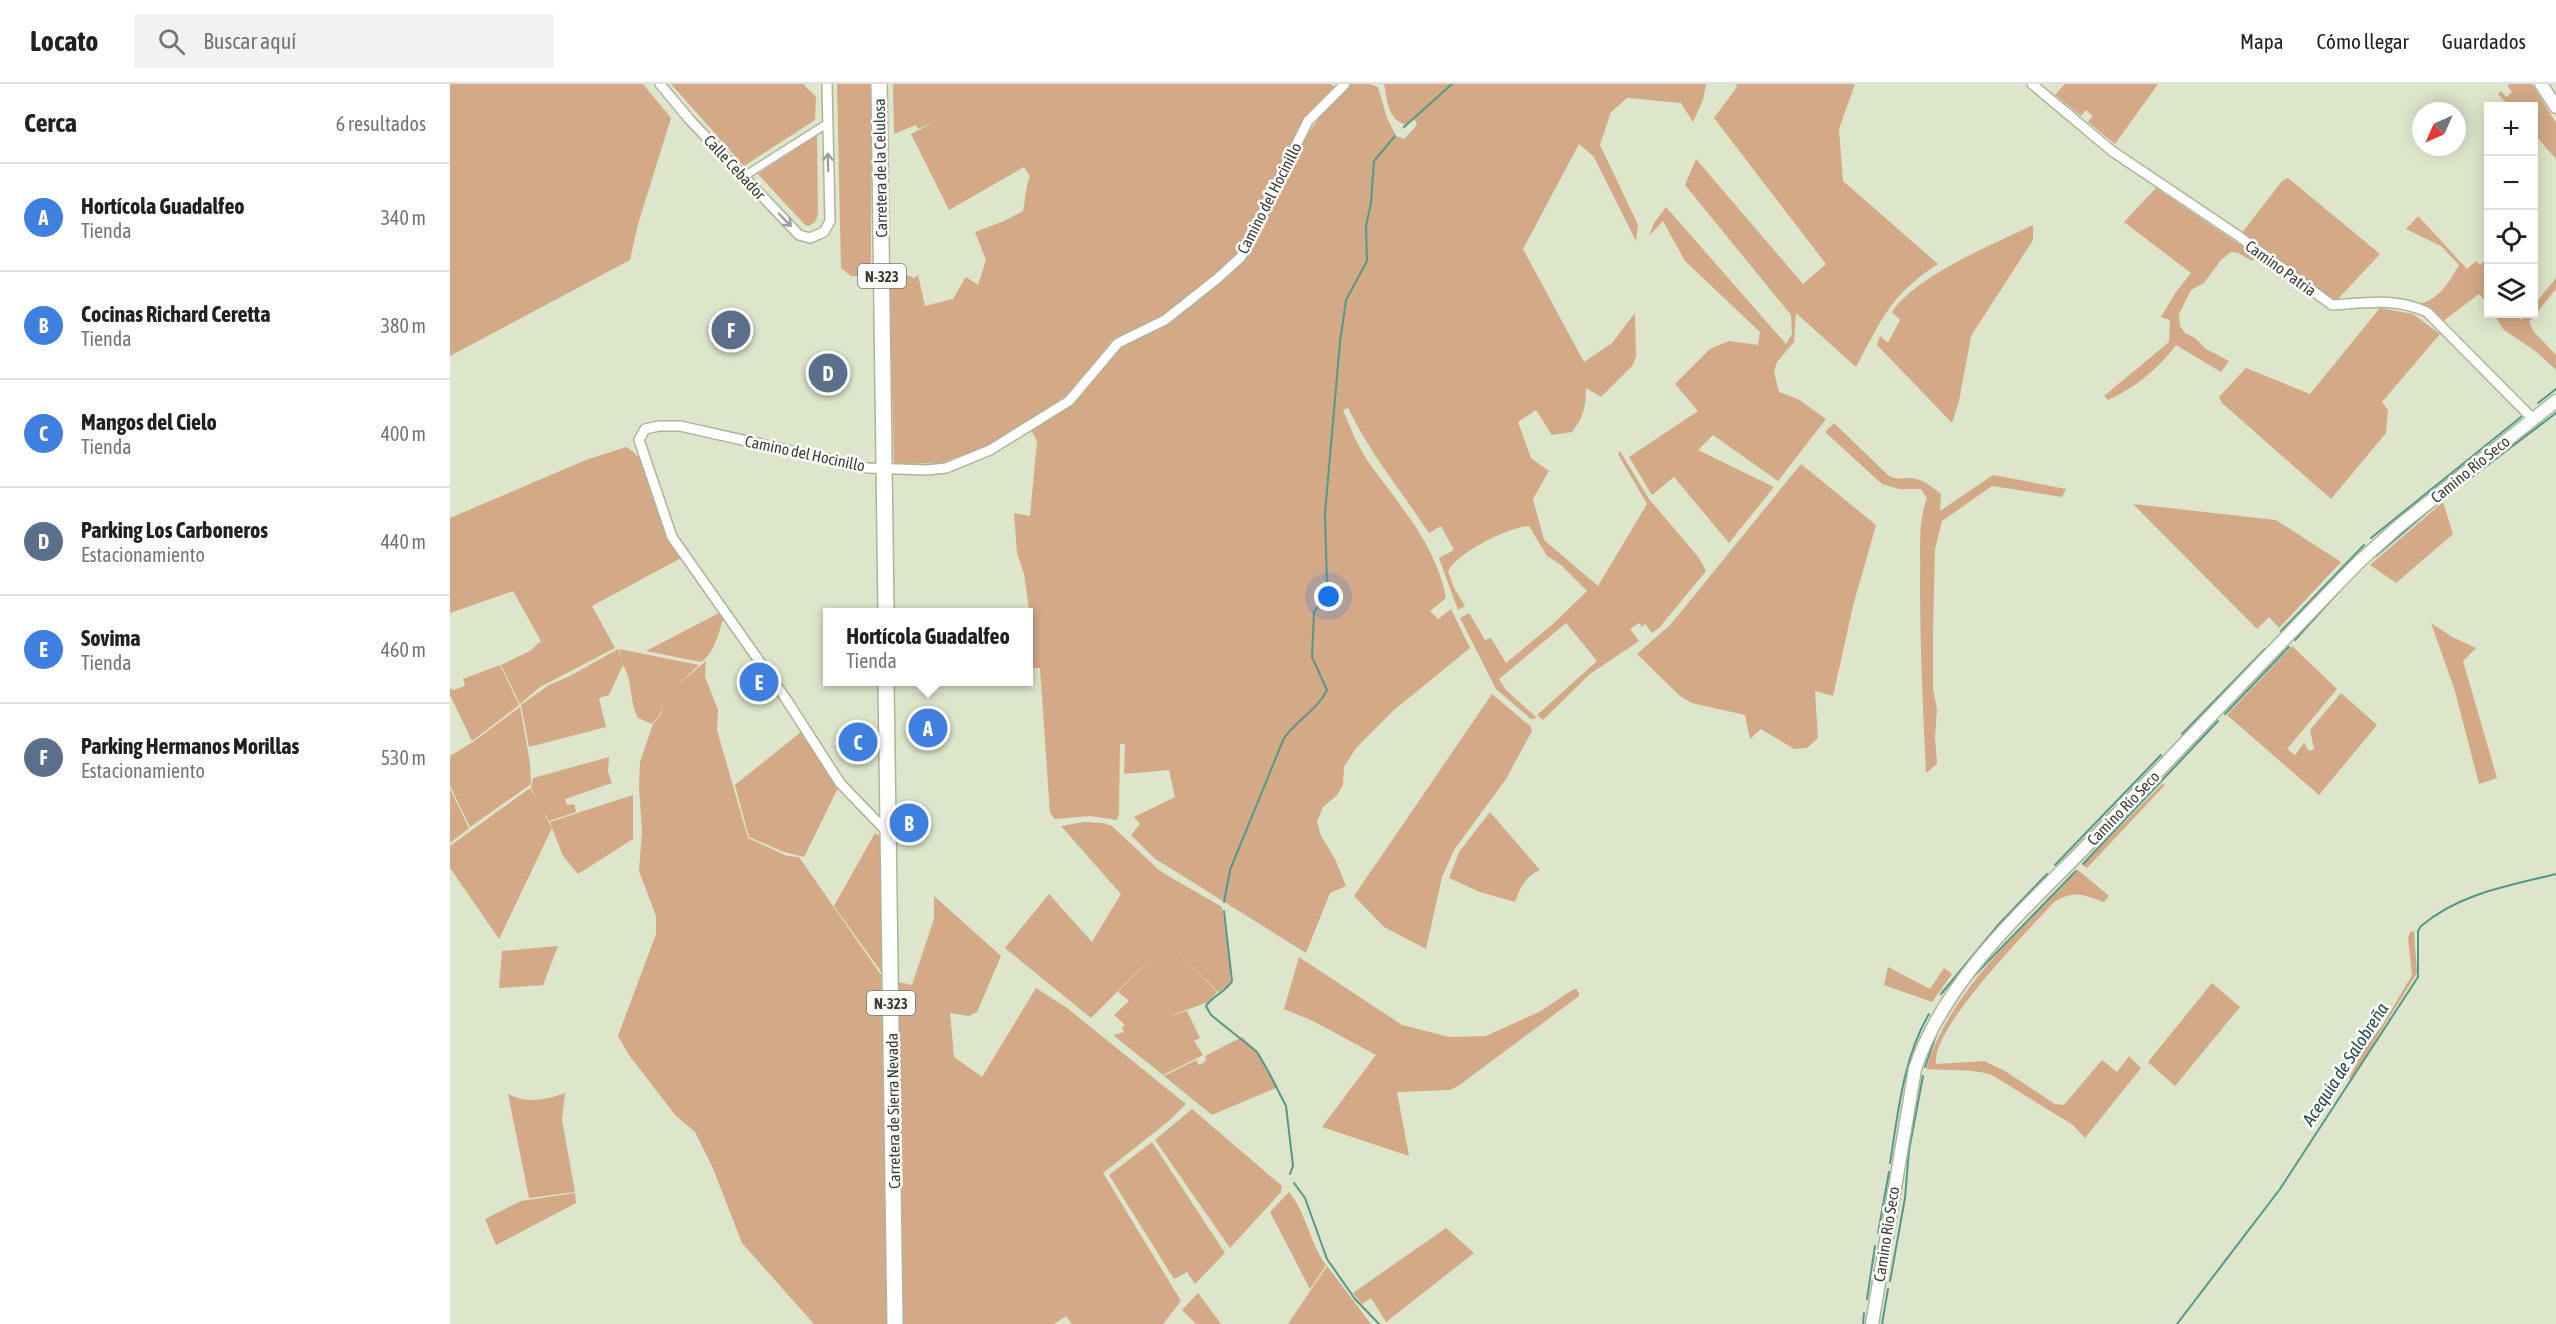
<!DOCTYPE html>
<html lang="es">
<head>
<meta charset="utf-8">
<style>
  body { margin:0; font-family:"Asap Condensed",sans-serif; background:#f2f2f2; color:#202124 }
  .controls { position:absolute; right:18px; top:18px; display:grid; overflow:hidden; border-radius:0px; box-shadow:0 3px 15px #0003 }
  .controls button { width:54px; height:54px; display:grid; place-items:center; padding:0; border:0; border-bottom:2px solid #e0e0e0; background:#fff; color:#202124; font:30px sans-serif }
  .compass { position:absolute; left:1962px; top:18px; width:54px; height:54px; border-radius:50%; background:#fff; box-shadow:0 3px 15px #0003; rotate:225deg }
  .you { position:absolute; left:879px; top:513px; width:21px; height:21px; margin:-15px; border:4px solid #fff; border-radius:50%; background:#1a73e8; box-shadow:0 0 0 9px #1a73e833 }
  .badge { display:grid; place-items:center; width:39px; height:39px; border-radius:50%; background:#b45309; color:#fff; font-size:20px; font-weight:700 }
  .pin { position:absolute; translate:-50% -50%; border:3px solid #fff; box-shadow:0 2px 6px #0006 }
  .popup { position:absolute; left:373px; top:524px; width:210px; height:78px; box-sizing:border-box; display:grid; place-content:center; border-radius:0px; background:#fff; filter:drop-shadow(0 2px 4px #0005); font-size:20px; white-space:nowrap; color:#757577 }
  .popup b { font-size:22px; color:#202124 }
  .popup::after { content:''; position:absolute; left:50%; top:100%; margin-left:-12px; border:12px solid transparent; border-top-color:#fff }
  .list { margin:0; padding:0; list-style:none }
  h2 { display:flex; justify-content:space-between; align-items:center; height:78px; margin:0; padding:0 24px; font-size:26px }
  h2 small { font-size:20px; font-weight:400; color:#757577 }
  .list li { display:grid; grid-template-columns:39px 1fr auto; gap:18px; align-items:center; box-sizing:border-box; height:108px; padding:0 24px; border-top:2px solid #e0e0e0 }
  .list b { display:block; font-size:22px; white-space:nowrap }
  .list p { margin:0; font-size:20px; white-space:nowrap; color:#757577 }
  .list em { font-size:20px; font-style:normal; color:#757577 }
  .icon { flex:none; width:33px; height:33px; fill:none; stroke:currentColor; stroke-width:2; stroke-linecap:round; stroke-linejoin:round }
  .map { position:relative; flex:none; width:2106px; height:1240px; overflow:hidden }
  header { display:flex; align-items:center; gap:36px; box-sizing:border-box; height:84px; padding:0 30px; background:#fff; border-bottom:2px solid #e0e0e0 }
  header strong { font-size:28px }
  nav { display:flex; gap:33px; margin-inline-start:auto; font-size:21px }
  .search { width:420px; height:54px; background:#f2f2f2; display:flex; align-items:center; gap:15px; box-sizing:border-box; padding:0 21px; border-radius:0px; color:#757577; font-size:22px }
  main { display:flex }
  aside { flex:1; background:#fff }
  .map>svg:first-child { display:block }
</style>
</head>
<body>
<header>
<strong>Locato</strong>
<div class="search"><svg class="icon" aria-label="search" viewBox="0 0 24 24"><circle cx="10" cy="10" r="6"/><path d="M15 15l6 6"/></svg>Buscar aquí</div>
<nav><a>Mapa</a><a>Cómo llegar</a><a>Guardados</a></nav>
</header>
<main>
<aside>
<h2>Cerca<small>6 resultados</small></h2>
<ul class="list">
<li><span class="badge" style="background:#3f7fe0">A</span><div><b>Hortícola Guadalfeo</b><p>Tienda</p></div><em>340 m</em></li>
<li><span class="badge" style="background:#3f7fe0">B</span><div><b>Cocinas Richard Ceretta</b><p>Tienda</p></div><em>380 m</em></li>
<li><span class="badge" style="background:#3f7fe0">C</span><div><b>Mangos del Cielo</b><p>Tienda</p></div><em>400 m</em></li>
<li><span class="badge" style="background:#5c6f8a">D</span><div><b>Parking Los Carboneros</b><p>Estacionamiento</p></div><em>440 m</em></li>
<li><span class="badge" style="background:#3f7fe0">E</span><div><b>Sovima</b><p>Tienda</p></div><em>460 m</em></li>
<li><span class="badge" style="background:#5c6f8a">F</span><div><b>Parking Hermanos Morillas</b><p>Estacionamiento</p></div><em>530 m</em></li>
</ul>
</aside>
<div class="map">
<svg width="2106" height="1240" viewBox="0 0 2106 1240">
  <rect width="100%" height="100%" fill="#dde5ca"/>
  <g fill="#d3a987">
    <path d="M0,0H193L221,34L188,140L180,176L0,272Z"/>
    <path d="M221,0H353L366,13L365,36L294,82Z"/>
    <path d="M387,0H421V178L416,192H401L391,184Z"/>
    <path d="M443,0H881L885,4L854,37L788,171L712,232L662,256L626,303L614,313L546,359L491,379L444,380L439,188L444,186L464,194L468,191L475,222L503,215L516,193L528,201L536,176L525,148L554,137L573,127C576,114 575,104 580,92L574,83L499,126L461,50L486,37L468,45L466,41L444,50Z"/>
    <path d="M900,0H919L928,3L937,34L946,52L954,55L967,41L965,36H960L956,41C936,34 938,16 934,0H1256L1253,16L1243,38L1231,19L1177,14L1161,28L1150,61L1188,141L1186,157L1144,73L1129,60L1073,165L1134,278L1162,259L1185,229L1186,273L1182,282L1151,313L1136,304C1136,323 1133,334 1122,348L1102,351L1086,326L1068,338L1081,374L1099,387L1083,415L1094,456L1148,502L1197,420L1168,370L1170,367L1199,415L1249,474L1256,487L1210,543L1202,549L1195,540L1192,543L1189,539L1180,545L1189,557L1140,590L1093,636L1087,631L1147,577L1116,539L1049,595L1056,606L1087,634L1081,635L1046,605L1010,534L1019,529L1035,556L1041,554L1056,579L1103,540L1137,507L1111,481L1097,472L1079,442C1059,443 1008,468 998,487L1004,504L1015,522L1008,526L989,474L1004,466L991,442L979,449C950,405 921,371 898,324L893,326C901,345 909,366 922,383C951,423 987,463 996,514L980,527L988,535L1001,525L1020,564L944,626L906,664L894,683L893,701L887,711L873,723L867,737L871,752L885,775L896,802L880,809L856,869L704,774L681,751L690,740L684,733L725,713L719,686L674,690L675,660H670L669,730L667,736L640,732L605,735L600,729L590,584H579V525L574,490L567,469L564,429L580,432L587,357L581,346L626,316L658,274L675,259L748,215L766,202L795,174L847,67L870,32Z"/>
    <path d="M1285,0H1405L1389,45L1393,97L1488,180C1440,211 1432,235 1406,283L1346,229L1344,258L1327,278L1324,288L1329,308L1348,315L1376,335L1328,397L1263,351L1248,366L1324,403L1279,459L1224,393L1202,411L1179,373L1248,327L1225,300L1260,265L1279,257L1308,261L1310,248L1235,177L1213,137L1199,152L1204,139L1216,123L1336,260L1342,250L1341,231L1235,101L1246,75L1353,200L1376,180L1264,34L1287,3Z"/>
    <path d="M1615,0H1708L1665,60L1638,38L1643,32L1636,26L1631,32L1605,11Z"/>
    <path d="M2059,0H2082L2106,39V75L2084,50V22H2059L2048,10L2051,7L2056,13L2062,8L2058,2Z"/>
    <path d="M367,51L368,130L365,138L359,142L355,141L308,90Z"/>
    <path d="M1838,94L1930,170L1886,217L1791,150L1832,97Z"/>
    <path d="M1706,104L1808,173L1802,177L1788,169L1781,168L1771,176L1754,199L1741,206L1729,230L1730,242L1735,249L1745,254L1756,265L1779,277L1771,288L1726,261C1708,285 1685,304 1658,316L1654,312L1719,258L1720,236L1711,233L1726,208L1741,189L1674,138Z"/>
    <path d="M1968,132L2017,185L2026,177L2030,181L2038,174V221L2029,210L1992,238L1969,220C1989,216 1999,198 2009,181L1991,162L1956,145Z"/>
    <path d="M1583,141V156L1521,252L1509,317L1502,339L1427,261L1430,252L1438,259L1450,236L1442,228C1467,191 1542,161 1583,141Z"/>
    <path d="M2106,194V205L2079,238L2084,248L2106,271V286L2088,269L2054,246L2044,230H2067L2071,236L2077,230H2084V221Z"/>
    <path d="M1930,224L1963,230L1990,250L1932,318L1938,326L1936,349L1881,415L1772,319L1769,313L1796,284L1860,310Z"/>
    <path d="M1384,339L1439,392C1448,396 1451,394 1459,394C1472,394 1481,402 1491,410L1490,427L1543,391L1616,405L1612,413L1542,402L1492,437L1485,465L1483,550V605L1487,625L1485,653L1487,680L1476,689C1473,624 1470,560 1470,496C1471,469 1467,440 1477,414L1471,405H1449L1432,400L1375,348Z"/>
    <path d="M176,363C204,378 205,424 217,450C220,459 226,467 231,474L142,522L165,564L90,603L70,620L51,581L80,567L91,557L63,507L0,529V434L136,376Z"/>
    <path d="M1351,380L1426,441L1403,522L1383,612L1365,607L1368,654L1357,664L1344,665L1311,645L1300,655L1295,631L1242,619L1230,612L1187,570L1220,541L1235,523Z"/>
    <path d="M1993,418L2003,450L1946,499L1920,481Z"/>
    <path d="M1683,420L1826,436L1891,478L1829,544L1819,533L1807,545Z"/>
    <path d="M269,529L273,535C269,549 263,571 251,578L196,567Z"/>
    <path d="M1981,539L2002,553L2026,564L2013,577L2047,694L2029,700L2005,607Z"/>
    <path d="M1842,562L1887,605L1837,665L1845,671L1854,659L1859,667L1864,665L1860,646L1891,609L1927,641L1869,711L1777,631Z"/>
    <path d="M168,565L173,580L169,565L249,581L223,605L256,577L255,593L268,626L267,646L298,754L337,772L349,773L431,891L437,1240H364L292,1159L262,1082L245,1048L226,1032L179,971L168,952L206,850V832L189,787L192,748L189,702L190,678L203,640L210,632L214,617L209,632L202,640L188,634C179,617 183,597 173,581L159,611L149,614L156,643L79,663L71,621L99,601L120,592Z"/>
    <path d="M50,581L69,621L22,657L0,611V604L4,606L15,602L13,595Z"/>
    <path d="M1042,610L1080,642L1082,647L1056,695L1004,766L992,793L976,865L934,843L904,812Z"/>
    <path d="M70,623L80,679L81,700L20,743L0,702V672L23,658Z"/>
    <path d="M351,648L388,704L354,773L334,768L299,753L285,701Z"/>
    <path d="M159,673L158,688L162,699L115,715L117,721L124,720L126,728L99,737L91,725L102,744L100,738L183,711V755L128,790L113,772L102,744L49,855L0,784V762L80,704L90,722L81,704L83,694Z"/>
    <path d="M1712,700L1715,701L1637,784L1633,781Z"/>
    <path d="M0,705L19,744L0,759Z"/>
    <path d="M1040,728L1090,786C1076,792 1070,803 1065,818L1030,808L999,794L1009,768Z"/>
    <path d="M634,738L654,739L662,742L710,787L772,823L781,884L780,900L768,908L720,860L767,908L758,918L717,933L737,927L750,954L744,957L753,971L713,991L663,951L674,948L672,944L675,941L664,931L679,917L668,908L718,857L641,934L555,864L599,810L642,858L671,810L611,742Z"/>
    <path d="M425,749L431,753L432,889L384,822Z"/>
    <path d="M1628,786L1659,812L1654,818C1632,810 1624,806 1604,818C1579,846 1480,945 1486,980L1534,977L1555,987L1605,1020L1614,1021L1652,976L1667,988L1679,972L1691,984L1635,1054L1623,1041L1542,991C1522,984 1498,987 1476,985C1502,902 1571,848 1628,786Z"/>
    <path d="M484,812L551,872L527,928L519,932L500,929L504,973L532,993L586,904L617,924L736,1020L720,1036L653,1089L731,1217L713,1240H622L616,1232L604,1240H452L447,940L448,898L462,901L484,835Z"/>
    <path d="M1964,847L1967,889L1901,995L1899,994L1917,960L1932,942L1962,891L1958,854L1960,848Z"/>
    <path d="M108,862L93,901L49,904L52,867Z"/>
    <path d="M849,873L952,941L999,953L1036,952L1091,927L1122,906L1126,905L1129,909V912L1008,1002L1000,1006L947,1008L959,1072L872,1043L926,971L863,937L834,925Z"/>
    <path d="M1438,883L1480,905L1494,884L1502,890L1482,918L1434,901Z"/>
    <path d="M1762,899L1790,923L1725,1002L1698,978Z"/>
    <path d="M792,953L807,967L828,1003L762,1031L714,992L746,976L749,981L756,977L755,972Z"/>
    <path d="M115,1009L112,1036L125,1108L79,1114L58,1010C76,1020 96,1016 115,1009Z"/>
    <path d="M742,1025L832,1102L831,1108L780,1164L705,1056Z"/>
    <path d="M702,1058L775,1169L745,1200L737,1188L724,1195L659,1091Z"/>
    <path d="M839,1108C857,1130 859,1158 876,1181L860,1205L820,1128Z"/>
    <path d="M125,1109L126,1119L46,1161L35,1135L71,1117Z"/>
    <path d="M996,1144L1024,1169L936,1238L921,1214L912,1220L903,1209Z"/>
    <path d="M877,1182L921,1240H838Z"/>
    <path d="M748,1209L771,1240H746L732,1226Z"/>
  </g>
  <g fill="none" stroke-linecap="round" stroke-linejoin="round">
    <g stroke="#539988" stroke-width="2">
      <path d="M954,43L1002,0"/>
      <path d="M2088,319L2106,305"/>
      <path d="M1998,411L2106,329"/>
      <path d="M1921,454L2071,333"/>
      <path d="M1926,472L1989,418"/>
      <path d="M1831,547L1914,461"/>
      <path d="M1845,556L1902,493"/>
      <path d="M1775,630L1839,563"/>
      <path d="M1732,650L1815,565"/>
      <path d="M1633,780L1768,637"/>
      <path d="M1605,781L1711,671"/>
      <path d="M774,818L780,786L834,654C847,636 868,625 877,606L862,573L864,528L874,515L877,502L875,429L890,258L896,216L917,177L916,142L921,119L924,77L945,52"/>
      <path d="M774,827L782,897C777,907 763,911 756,922L761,931L807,968L817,985L836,1022L843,1082L840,1090"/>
      <path d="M1520,896L1626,787"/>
      <path d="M1491,910L1549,840L1597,790"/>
      <path d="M1494,936L1513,906"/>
      <path d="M1475,983L1487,949"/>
      <path d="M1440,1079C1448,1030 1453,974 1479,930"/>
      <path d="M844,1099L855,1114L877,1175L905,1215L929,1240"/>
      <path d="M1428,1149L1439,1088"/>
      <path d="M1440,1197L1455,1114L1459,1066L1473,992"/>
      <path d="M1417,1215L1425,1162"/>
      <path d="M1413,1240L1414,1229"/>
      <path d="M1432,1240L1438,1205"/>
      <path d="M1727,1240L1830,1105L1968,893V847L1971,842C2011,809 2058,802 2106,790"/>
    </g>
    <defs>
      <path id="pedestrian" d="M293,93L378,39"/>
      <g id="minor">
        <path d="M210,0L240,36L349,151L360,154L374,148L380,137L377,0"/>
        <path d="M1582,0L1662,67L1787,151L1882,221C1916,219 1945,213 1977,228L2083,335"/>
        <path d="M438,749L390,699L336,615L222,453L189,356L195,345L209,342H230L418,384L477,386L496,384L540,366L619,317L668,259L715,236L768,194L791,173L858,37L895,0"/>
      </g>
      <g id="tertiary">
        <path d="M2091,0L2106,23"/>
        <path d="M1422,1240L1465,985C1497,888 1586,816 1654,744C1739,655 1824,565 1910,477L1949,442L2106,317"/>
      </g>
      <g id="trunk">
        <path d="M429,0L436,528"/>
        <path d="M436,598L445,1240"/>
      </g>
    </defs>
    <use href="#pedestrian" stroke="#adb49a" stroke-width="10"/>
    <use href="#minor" stroke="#adb49a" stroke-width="12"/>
    <use href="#tertiary" stroke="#adb49a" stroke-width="15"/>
    <use href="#trunk" stroke="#adb49a" stroke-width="18"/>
    <use href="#pedestrian" stroke="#fff" stroke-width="7"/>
    <use href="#minor" stroke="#fff" stroke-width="9"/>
    <use href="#tertiary" stroke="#fff" stroke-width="12"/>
    <use href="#trunk" stroke="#fff" stroke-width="15"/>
  </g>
  <defs><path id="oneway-shaft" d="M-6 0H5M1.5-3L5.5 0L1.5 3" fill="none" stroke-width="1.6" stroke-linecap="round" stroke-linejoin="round" transform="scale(1.5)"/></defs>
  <g stroke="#9d9e99">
    <use href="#oneway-shaft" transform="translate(378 78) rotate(-91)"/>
    <use href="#oneway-shaft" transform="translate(335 136) rotate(46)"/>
  </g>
  <g text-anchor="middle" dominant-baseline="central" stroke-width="5" stroke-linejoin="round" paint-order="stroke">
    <g fill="#fff" stroke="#767870" stroke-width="1.5">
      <rect x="408" y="180" width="48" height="24" rx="4.5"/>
      <rect x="417" y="907" width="48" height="24" rx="4.5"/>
    </g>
    <g font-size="15" font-weight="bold" fill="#3b3e33">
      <text x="432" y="192">N-323</text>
      <text x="441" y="919">N-323</text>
    </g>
    <g font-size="16" fill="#3b3e33" stroke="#fff">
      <text transform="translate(285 83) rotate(47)">Calle Cebador</text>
      <text transform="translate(430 84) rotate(-91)">Carretera de la Celulosa</text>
      <text transform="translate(819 114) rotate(-63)">Camino del Hocinillo</text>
      <text transform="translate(1831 184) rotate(36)">Camino Patria</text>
      <text transform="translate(355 369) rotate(12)">Camino del Hocinillo</text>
      <text transform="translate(2020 385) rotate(-39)">Camino Río Seco</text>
      <text transform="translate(1673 724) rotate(-46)">Camino Río Seco</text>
      <text transform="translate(443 1027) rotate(-91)">Carretera de Sierra Nevada</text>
      <text transform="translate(1436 1150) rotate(-81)">Camino Río Seco</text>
    </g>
    <g font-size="18" font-style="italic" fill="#224e46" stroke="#fff">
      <text transform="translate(1895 980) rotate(-57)">Acequia de Salobreña</text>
    </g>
  </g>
</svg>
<div class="controls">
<button>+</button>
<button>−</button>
<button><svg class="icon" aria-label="locate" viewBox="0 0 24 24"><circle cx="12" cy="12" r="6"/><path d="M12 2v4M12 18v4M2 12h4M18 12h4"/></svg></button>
<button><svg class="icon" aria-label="layers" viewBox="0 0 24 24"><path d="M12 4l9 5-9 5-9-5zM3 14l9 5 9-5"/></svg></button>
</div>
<svg class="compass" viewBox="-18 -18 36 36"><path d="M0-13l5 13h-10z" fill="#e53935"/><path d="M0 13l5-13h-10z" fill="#757577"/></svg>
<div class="you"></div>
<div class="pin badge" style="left:478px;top:644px;background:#3f7fe0">A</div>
<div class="popup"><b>Hortícola Guadalfeo</b>Tienda</div>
<div class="pin badge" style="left:459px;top:739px;background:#3f7fe0">B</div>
<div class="pin badge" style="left:408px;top:658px;background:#3f7fe0">C</div>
<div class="pin badge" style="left:378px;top:289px;background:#5c6f8a">D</div>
<div class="pin badge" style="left:309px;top:598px;background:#3f7fe0">E</div>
<div class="pin badge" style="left:281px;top:246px;background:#5c6f8a">F</div>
</div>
</main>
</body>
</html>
